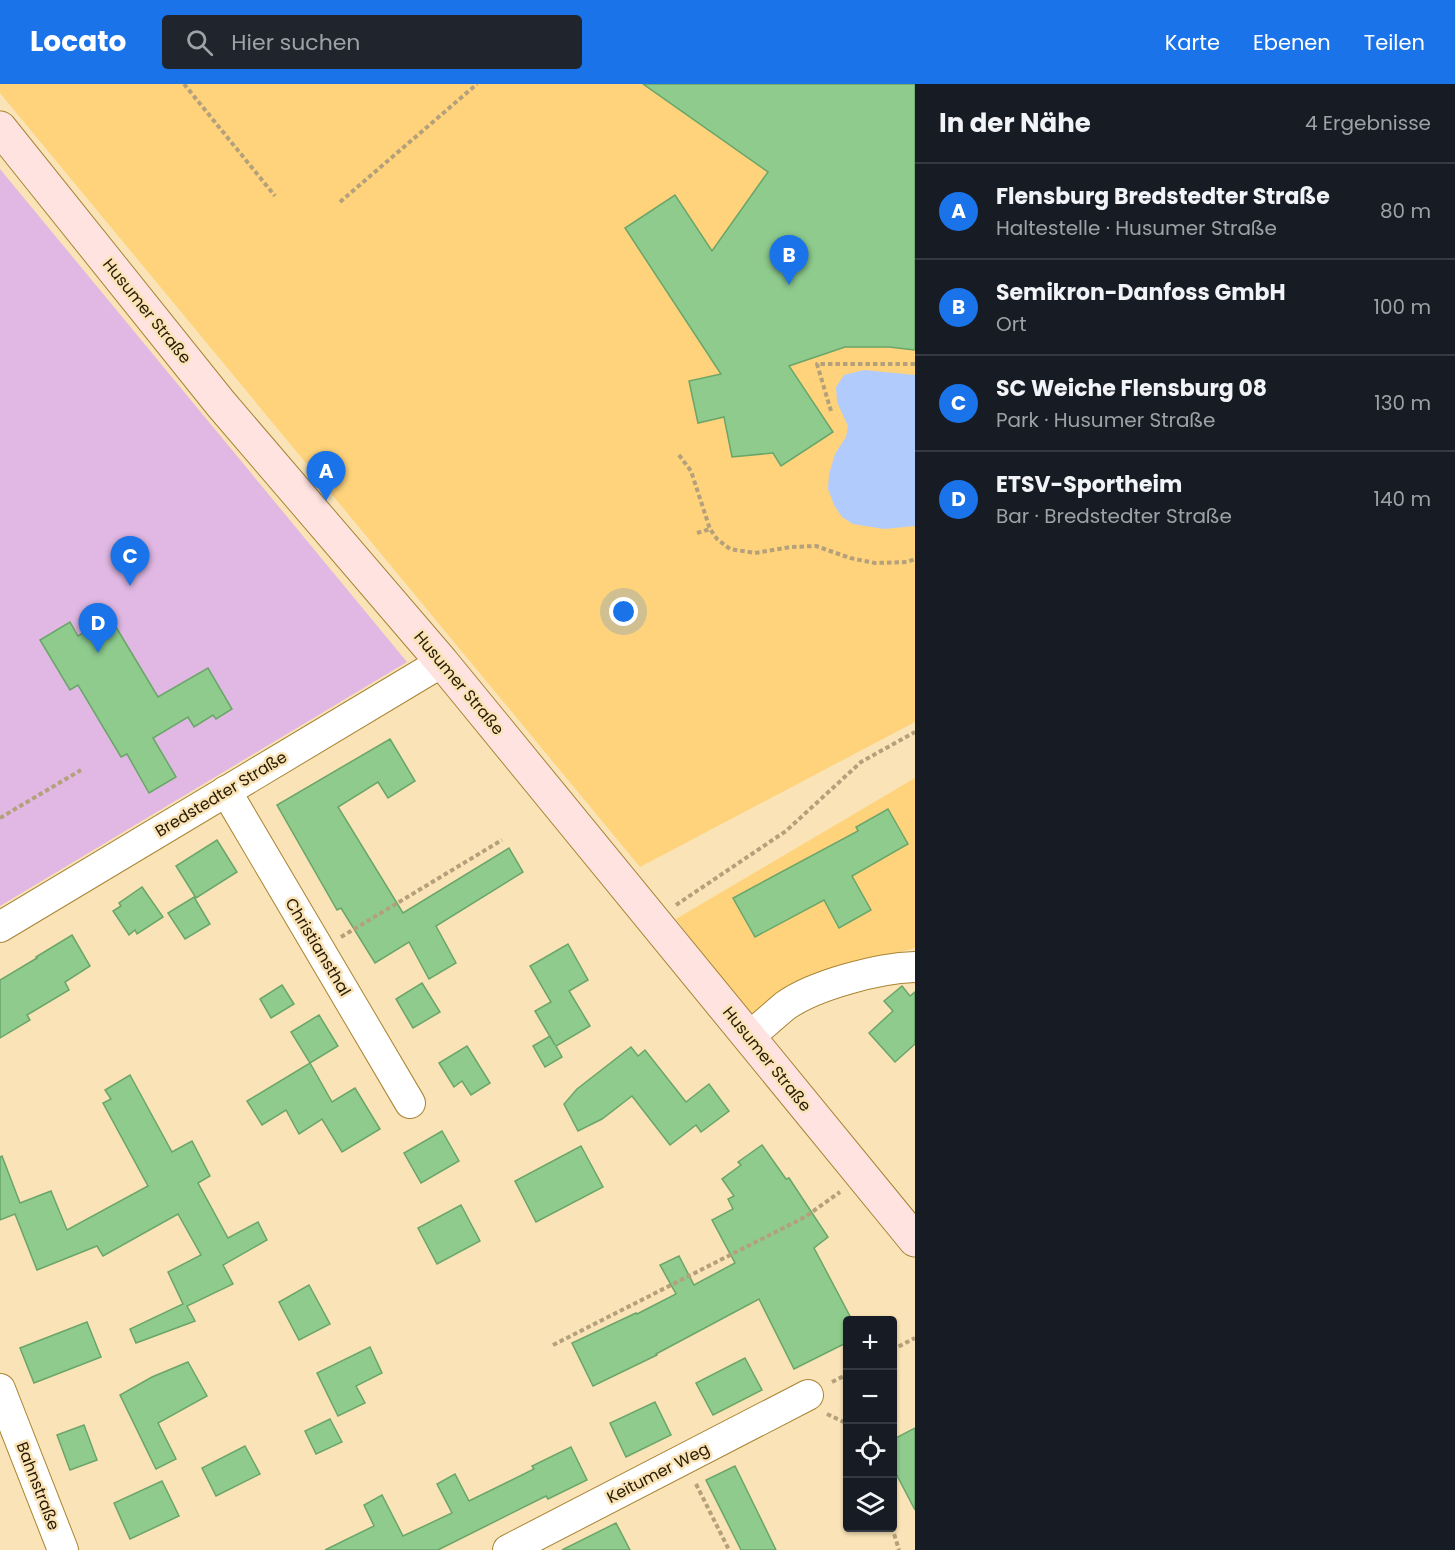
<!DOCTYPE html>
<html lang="de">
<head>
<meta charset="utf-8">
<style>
  body { margin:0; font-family:Poppins,sans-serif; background:#20242c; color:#f1f3f6 }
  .controls { position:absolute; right:18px; bottom:18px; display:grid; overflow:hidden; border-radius:6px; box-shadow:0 2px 4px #0004 }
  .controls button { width:54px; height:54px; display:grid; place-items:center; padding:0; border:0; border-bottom:2px solid #363941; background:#171b24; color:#f1f3f6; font:30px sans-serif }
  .you { position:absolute; left:624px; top:528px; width:21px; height:21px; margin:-15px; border:4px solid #fff; border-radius:50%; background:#1a73e8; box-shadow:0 0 0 9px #1a73e833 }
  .badge { display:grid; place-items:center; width:39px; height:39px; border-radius:50%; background:#1a73e8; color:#fff; font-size:20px; font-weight:700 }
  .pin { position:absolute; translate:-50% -50px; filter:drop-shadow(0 2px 3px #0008) }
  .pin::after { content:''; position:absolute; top:32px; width:21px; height:18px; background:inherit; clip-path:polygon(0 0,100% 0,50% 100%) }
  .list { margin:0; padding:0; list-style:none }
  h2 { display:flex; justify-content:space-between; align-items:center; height:78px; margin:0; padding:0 24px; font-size:26px }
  h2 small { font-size:20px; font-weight:400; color:#9ea1a6 }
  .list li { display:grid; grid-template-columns:39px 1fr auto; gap:18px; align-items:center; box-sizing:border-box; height:96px; padding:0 24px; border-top:2px solid #363941 }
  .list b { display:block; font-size:22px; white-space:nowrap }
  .list p { margin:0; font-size:20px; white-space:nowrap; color:#9ea1a6 }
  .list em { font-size:20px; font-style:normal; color:#9ea1a6 }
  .icon { flex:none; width:33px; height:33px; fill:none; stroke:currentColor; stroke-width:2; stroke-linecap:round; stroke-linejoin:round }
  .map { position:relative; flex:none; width:915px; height:1466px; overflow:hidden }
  header { display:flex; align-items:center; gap:36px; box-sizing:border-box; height:84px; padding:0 30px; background:#1a73e8; color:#fff }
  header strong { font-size:28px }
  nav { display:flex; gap:33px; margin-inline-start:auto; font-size:21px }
  .search { width:420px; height:54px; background:#20242c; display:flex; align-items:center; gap:15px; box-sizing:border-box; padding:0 21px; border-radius:6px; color:#9ea1a6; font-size:22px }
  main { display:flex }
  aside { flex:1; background:#171b24 }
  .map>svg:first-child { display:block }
</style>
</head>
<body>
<header>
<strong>Locato</strong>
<div class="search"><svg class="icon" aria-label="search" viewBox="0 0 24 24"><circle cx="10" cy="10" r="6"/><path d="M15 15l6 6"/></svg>Hier suchen</div>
<nav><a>Karte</a><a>Ebenen</a><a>Teilen</a></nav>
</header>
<main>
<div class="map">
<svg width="915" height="1466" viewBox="0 0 915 1466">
  <rect width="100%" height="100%" fill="#fae3b6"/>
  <g fill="#fed37c">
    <path d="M0,0H915V638L640,783L0,9Z"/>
    <path d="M915,694V864L824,888L748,931L676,835Z"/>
  </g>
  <path fill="#e0b8e3" d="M0,85L407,578L0,822Z"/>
  <path fill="#b2cbfd" d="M864,286L915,291V442L884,445L853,440L842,433L834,421L828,405L829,390L835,370L846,353L848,342L837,318L836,303L844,291Z"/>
  <g fill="#8ecb8d" stroke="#6aa569" stroke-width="1.5">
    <path d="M643,0H915V266L889,263H845L789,282L833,348L781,382L773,369L732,373L724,333L698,339L689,297L721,290L625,144L675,111L712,167L768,88Z"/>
    <path d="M110,533L158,613L208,584L232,625L216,635L213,631L194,643L188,633L153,654L176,693L149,709L127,670L121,673L78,601L70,606L40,556L70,538L78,552Z"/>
    <path d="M390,655L415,697L388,714L378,698L338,723L403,829L509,764L523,788L436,842L456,879L429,895L409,858L375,879L341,824L337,826L277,721Z"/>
    <path d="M888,725L908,760L852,792L871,826L839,844L824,816L755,853L733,814L858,747L856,743Z"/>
    <path d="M217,756L237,788L196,814L176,782Z"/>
    <path d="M142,803L163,833L137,850L135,846L129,851L113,827L121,822L119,819Z"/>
    <path d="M194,813L210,840L185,855L168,829Z"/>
    <path d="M72,851L90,882L65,898L69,906L27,931L30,936L0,954V896L37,874L36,873Z"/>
    <path d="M568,860L588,896L569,907L590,942L556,962L562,973L545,983L533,962L550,952L555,961L535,927L551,918L530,882Z"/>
    <path d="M422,899L440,928L413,944L396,915Z"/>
    <path d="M282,901L294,920L271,934L260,915Z"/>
    <path d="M902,902L910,912L915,908V960L895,978L869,949L893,927L884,917Z"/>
    <path d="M319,931L338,962L310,979L291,948Z"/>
    <path d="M467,962L490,999L471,1011L462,997L454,1003L439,979Z"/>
    <path d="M631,963L638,972L645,966L686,1018L709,1000L729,1027L701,1048L696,1041L670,1061L632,1012L602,1035L578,1047L564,1020L577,1005Z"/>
    <path d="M310,979L332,1018L355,1004L380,1045L342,1068L322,1035L299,1050L286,1026L262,1041L247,1017Z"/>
    <path d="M130,991L172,1068L192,1057L210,1092L198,1099L228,1154L258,1138L267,1156L223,1181L233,1200L187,1222L195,1237L136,1259L130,1245L183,1220L168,1188L201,1171L178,1130L103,1172L97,1162L37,1186L15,1130L0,1136V1073L2,1072L20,1119L51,1107L67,1146L148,1102L103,1019L111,1015L105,1006Z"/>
    <path d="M442,1047L459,1077L421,1099L404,1069Z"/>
    <path d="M762,1061L786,1095L789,1094L828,1153L814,1164L852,1236H846L848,1240V1258L794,1285L759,1215L656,1270L657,1271L593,1302L572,1259L636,1229L637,1230L676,1210L660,1181L679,1172L694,1201L735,1179L712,1136L733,1125L728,1115L734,1112L722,1095L741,1081L738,1078Z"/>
    <path d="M581,1062L603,1103L536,1138L515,1097Z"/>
    <path d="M461,1121L480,1157L437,1180L418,1144Z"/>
    <path d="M309,1201L330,1240L299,1256L279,1218Z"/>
    <path d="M87,1238L101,1273L34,1299L20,1264Z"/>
    <path d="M370,1263L382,1289L356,1302L365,1319L338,1332L317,1289Z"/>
    <path d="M745,1274L762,1306L713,1331L696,1299Z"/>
    <path d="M188,1278L207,1312L158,1339L176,1375L156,1385L120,1311L152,1293Z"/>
    <path d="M655,1318L671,1351L626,1373L610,1339Z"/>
    <path d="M330,1335L342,1358L316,1370L305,1347Z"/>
    <path d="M84,1341L97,1376L70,1386L57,1351Z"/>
    <path d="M915,1344V1426L892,1382V1356Z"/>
    <path d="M245,1362L260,1390L216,1412L202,1384Z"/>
    <path d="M571,1363L587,1396L548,1415L546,1412L438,1466H325L374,1442L364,1421L382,1411L403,1452L452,1429L437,1400L455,1390L469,1417L534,1385L532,1382Z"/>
    <path d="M735,1382L758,1429L776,1466H741L706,1396Z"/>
    <path d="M162,1397L179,1432L130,1455L114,1419Z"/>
    <path d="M616,1439L630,1466H562Z"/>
  </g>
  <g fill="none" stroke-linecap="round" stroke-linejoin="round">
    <defs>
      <g id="street">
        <path d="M226,707L410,1019"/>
        <path d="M0,843L442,578"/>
        <path d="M749,953C761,943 773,932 785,922C814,901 879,884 915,883"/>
        <path d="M0,1305L63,1466"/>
        <path d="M508,1466L808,1311"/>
      </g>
      <path id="secondary" d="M0,44L221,320L442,578L915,1156"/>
    </defs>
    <use href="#street" stroke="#a88434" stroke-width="32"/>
    <use href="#secondary" stroke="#a88434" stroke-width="35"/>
    <g stroke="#b4a07a" stroke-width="4" stroke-dasharray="4.5 3" stroke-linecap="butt">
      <path d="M184,0L275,112"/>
      <path d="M340,118L477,0"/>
      <path d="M831,327L817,280H915"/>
      <path d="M679,371L691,387L710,445L717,455L730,465L755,469L790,463L816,462L850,474L875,479L907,478L915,475"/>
      <path d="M697,449L710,445"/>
      <path d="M0,734L81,686"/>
      <path d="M676,821L786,747L861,678L915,648"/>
      <path d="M341,853L502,756"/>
      <path d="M553,1261L805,1133L840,1108"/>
      <path d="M892,1266L915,1254"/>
      <path d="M832,1298L848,1290"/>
      <path d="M827,1330L848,1340"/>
      <path d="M696,1400L729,1466"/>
      <path d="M892,1443L899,1466"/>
    </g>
    <use href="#street" stroke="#fff" stroke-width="30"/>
    <use href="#secondary" stroke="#fee3e1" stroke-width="33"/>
  </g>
  <g text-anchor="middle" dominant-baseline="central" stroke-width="5" stroke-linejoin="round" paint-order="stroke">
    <g font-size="16" fill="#271b03" stroke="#fae3b6">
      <text transform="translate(147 227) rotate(51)">Husumer Straße</text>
      <text transform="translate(459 599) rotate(50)">Husumer Straße</text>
      <text transform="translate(221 710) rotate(-31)">Bredstedter Straße</text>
      <text transform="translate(318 863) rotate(59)">Christiansthal</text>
      <text transform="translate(767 975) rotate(51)">Husumer Straße</text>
      <text transform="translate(658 1389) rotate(-27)">Keitumer Weg</text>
      <text transform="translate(38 1402) rotate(69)">Bahnstraße</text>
    </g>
  </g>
</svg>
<div class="controls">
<button>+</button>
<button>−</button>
<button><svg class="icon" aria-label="locate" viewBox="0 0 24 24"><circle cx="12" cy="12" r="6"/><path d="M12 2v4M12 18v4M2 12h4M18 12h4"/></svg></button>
<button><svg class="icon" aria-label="layers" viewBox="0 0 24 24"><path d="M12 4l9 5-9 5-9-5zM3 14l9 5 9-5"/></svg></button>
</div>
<div class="you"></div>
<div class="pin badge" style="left:326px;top:417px">A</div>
<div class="pin badge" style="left:789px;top:201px">B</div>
<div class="pin badge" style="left:130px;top:502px">C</div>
<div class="pin badge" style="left:98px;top:569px">D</div>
</div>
<aside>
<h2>In der Nähe<small>4 Ergebnisse</small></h2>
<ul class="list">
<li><span class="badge">A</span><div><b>Flensburg Bredstedter Straße</b><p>Haltestelle · Husumer Straße</p></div><em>80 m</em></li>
<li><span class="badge">B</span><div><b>Semikron-Danfoss GmbH</b><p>Ort</p></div><em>100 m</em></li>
<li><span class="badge">C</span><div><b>SC Weiche Flensburg 08</b><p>Park · Husumer Straße</p></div><em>130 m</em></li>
<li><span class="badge">D</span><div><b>ETSV-Sportheim</b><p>Bar · Bredstedter Straße</p></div><em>140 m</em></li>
</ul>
</aside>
</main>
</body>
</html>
